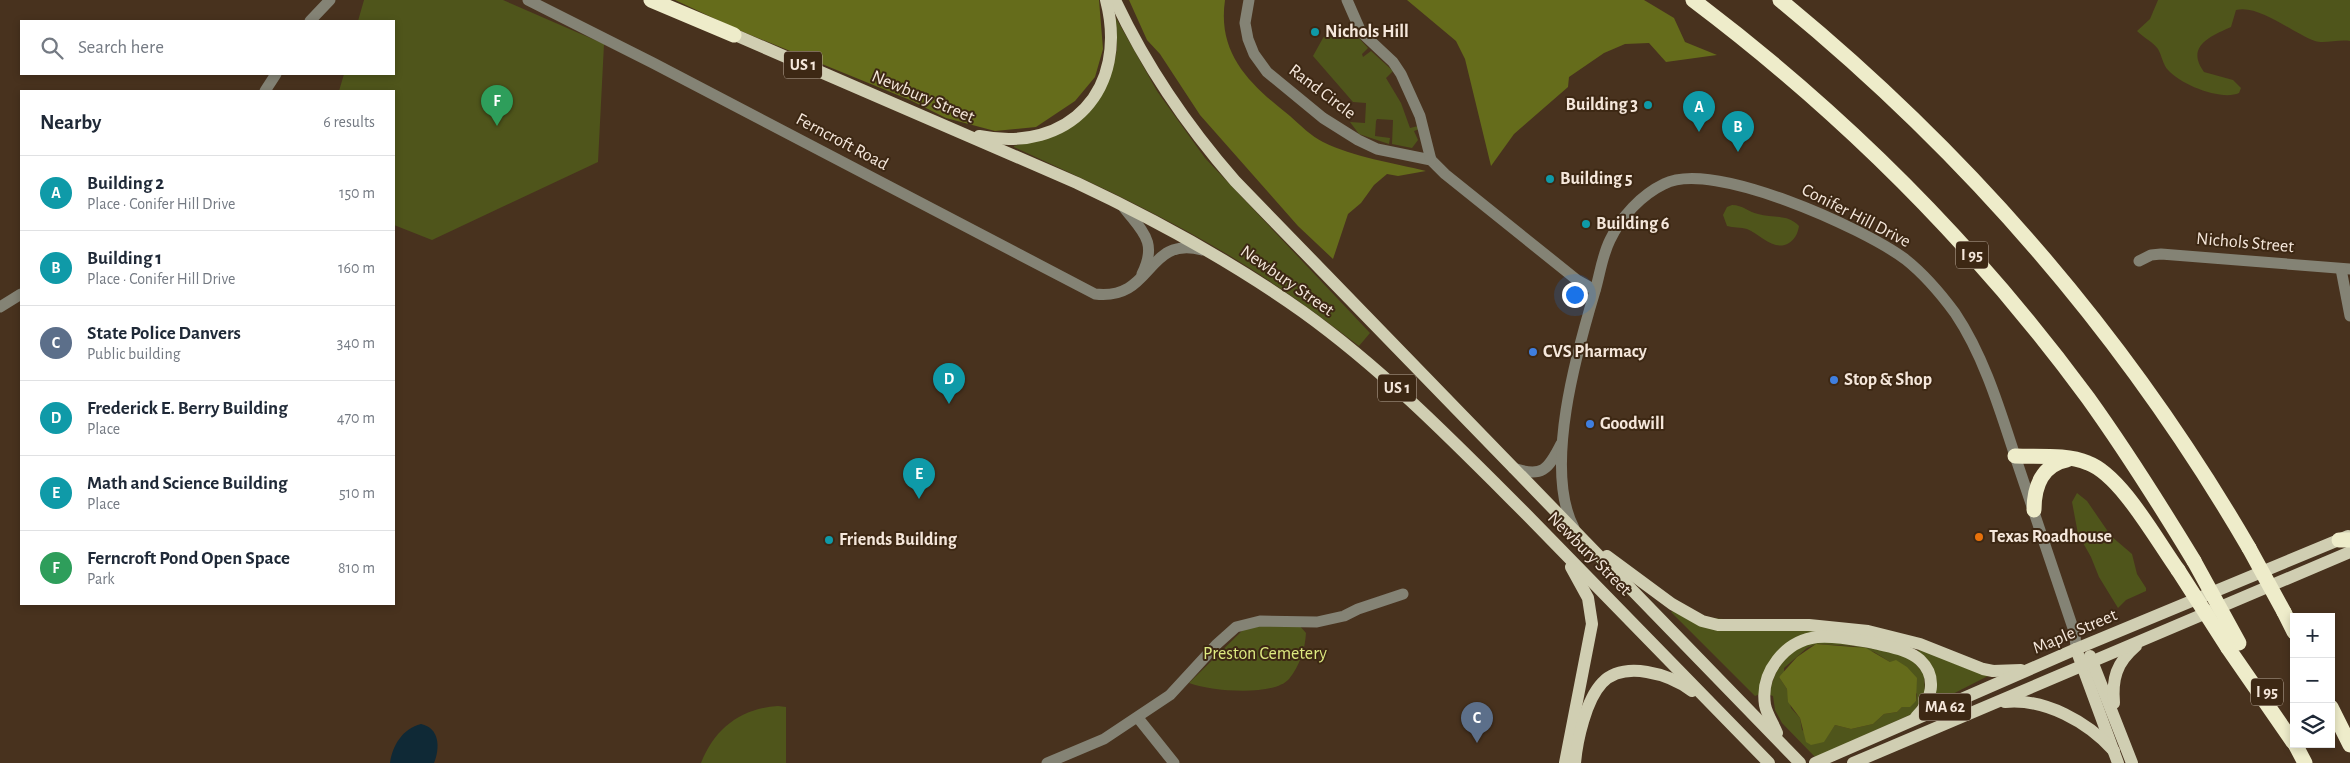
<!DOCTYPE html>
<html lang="en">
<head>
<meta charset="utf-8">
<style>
  body { margin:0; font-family:"Alegreya Sans",sans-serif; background:#f2f2f3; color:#1f2937 }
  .controls { position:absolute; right:15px; bottom:15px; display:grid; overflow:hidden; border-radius:0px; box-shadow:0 2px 8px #0003 }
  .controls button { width:45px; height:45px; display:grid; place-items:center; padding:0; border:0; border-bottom:1px solid #e0e1e3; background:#fff; color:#1f2937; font:25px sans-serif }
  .you { position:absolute; left:1574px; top:294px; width:18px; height:18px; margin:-12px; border:4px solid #fff; border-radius:50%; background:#1a73e8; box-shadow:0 0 0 8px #1a73e833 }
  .badge { display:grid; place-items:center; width:32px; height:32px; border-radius:50%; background:#7f5d5f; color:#fff; font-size:16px; font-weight:700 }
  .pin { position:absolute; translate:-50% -41px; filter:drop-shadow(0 1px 2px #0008) }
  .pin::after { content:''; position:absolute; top:26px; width:18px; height:15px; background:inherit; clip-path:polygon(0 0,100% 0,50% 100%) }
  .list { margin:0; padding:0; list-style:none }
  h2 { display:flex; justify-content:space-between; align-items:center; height:65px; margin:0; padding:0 20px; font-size:21px }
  h2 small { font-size:16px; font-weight:400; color:#747a83 }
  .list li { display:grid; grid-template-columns:32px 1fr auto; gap:15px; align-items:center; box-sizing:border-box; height:75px; padding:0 20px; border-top:1px solid #e0e1e3 }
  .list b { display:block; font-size:19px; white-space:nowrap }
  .list p { margin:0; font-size:16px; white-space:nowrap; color:#747a83 }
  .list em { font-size:16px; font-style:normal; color:#747a83 }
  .icon { flex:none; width:28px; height:28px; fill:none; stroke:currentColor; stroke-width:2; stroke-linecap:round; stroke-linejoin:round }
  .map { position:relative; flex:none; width:2350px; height:763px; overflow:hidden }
  .search { position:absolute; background:#fff; box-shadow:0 2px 8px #0003; left:20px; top:20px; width:375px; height:55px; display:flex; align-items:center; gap:12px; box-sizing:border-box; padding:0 18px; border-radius:0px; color:#747a83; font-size:19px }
  .panel { position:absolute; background:#fff; box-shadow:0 2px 8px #0003; left:20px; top:90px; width:375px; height:515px; border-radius:0px }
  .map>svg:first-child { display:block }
</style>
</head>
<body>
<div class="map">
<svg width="2350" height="763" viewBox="0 0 2350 763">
  <rect width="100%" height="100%" fill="#48321e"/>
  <g fill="#4f551b" fill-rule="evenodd">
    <path d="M364,0H503L604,44L598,162L432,240L394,225V91H339L344,74H394V21H358Z"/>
    <path d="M2158,0H2350V41C2339,39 2324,44 2315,41C2292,33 2259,4 2236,10L2231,27C2211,36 2185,46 2204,72L2233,80L2241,88L2239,93C2222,101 2181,85 2168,70C2163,65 2162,56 2158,49C2153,42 2144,38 2137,31L2150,19Z"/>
    <path d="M1116,18L1157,91L1205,158L1370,333L1359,346C1311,309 1261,273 1208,243C1146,207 1080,177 1014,147V146L1051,137L1099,98L1109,80L1114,64L1117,49Z"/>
    <path d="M1334,26L1345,37L1356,35L1368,48L1362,54L1363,57L1371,51L1393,71L1386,78L1401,103L1410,128L1418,126L1419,129L1414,131L1418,140L1412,148L1392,144L1393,120L1377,119L1376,121L1375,136L1390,138L1389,144L1359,134L1350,122L1365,123L1366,103L1353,102L1313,56L1323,38Z"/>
    <path d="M1732,205C1743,205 1748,212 1758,214C1772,218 1788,214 1799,226C1798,233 1795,239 1789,243C1774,252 1761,235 1747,229C1741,227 1733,228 1727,226L1723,215L1727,207Z"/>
    <path d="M2077,493L2087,501L2111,536L2132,554L2137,574L2146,588V591L2126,600L2118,608L2099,577L2091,557L2078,534L2072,502Z"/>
    <path d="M1673,611L1678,614L1822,630L1800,636L1760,694L1755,696L1671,612Z"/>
    <path d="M1255,618L1299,625L1306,633C1305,649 1300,665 1289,679C1273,697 1210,691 1189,683Z"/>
    <path d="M1832,642L1894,652L1912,660L1924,674L1925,694L1912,714L1815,757L1782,723L1775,710L1773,696L1770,695C1772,673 1786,651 1808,644C1815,641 1825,642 1832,642ZM1816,644L1853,646L1874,652L1890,662L1917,694L1916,701L1906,707H1902L1897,712L1884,714L1873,724L1851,729L1835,725L1823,742L1802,730L1800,718L1791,708L1787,689L1779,677L1784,673V668L1807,648Z"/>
    <path d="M1919,649L1988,676L1933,704L1918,652Z"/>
    <path d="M778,706L786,707V763H701C714,729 741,708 778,706Z"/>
  </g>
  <g fill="#656c1b">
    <path d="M675,0H1099L1103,49L1095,77L1075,101L1036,127L995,131L946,118L910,100L741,31Z"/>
    <path d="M1129,0H1225C1217,55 1251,85 1290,116C1300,125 1311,136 1323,142C1353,157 1394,163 1426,171L1398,176L1387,174L1374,185L1361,203L1348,214L1333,259L1298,226L1200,115L1160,54L1147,40Z"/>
    <path d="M1407,0H1644L1674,18L1685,42L1717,55L1666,62L1649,43L1625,44L1604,53L1569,77L1568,87L1514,134L1491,166L1465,59L1456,41Z"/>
    <path d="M1816,644L1866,648L1890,662L1896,660L1907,667L1917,678L1916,701L1910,707H1902L1897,712L1884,714L1873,724L1851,729L1835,725L1824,742L1811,745L1806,742L1800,718L1788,702L1787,689L1779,677L1797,657Z"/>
  </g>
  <path fill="#0f2936" d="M421,724C440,728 440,748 434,763H390C392,746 403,728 421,724Z"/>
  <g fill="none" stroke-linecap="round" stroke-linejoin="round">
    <g stroke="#848375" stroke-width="11">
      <path d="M528,0L653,63L1095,294C1154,301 1145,235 1202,250"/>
      <path d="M1249,0L1245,23L1248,39L1254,54L1267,72L1323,118L1358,140L1377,149L1431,160L1445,174L1577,280L1595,290"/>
      <path d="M1347,0L1361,32L1393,62L1401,74L1420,116L1431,160"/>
      <path d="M310,21L330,0"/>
      <path d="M265,91L276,74"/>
      <path d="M1122,205C1140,230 1159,240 1142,274"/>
      <path d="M2139,261L2151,255L2161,254L2350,269"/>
      <path d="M2341,269L2350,316"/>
      <path d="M0,307L21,294"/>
      <path d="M1513,468C1542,478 1548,470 1561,444"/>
      <path d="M1574,528C1543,469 1577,351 1595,291C1600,274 1602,256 1610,240C1621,217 1641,195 1664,184C1712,159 1863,228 1905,259C1924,274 1941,294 1955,313C1984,356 2000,410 2016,459C2036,517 2055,576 2075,634L2076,649"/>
      <path d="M1138,718L1174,763"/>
      <path d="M1047,763L1104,739L1170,695L1217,644L1236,627L1260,621L1317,622L1344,616L1358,609L1403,594"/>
    </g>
    <g stroke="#d0ceb2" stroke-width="12">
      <path d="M1115,0C1146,66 1187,126 1235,181L1800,763"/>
      <path d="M726,31L1077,183C1156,220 1231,261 1303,312C1385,371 1455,443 1526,514C1607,597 1688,680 1769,763"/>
      <path d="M979,136C1070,154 1129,89 1106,0"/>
      <path d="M1607,556L1672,604L1702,621L1718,625H1809L1868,631L1920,644L1983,669L1993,671L2021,670"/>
      <path d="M2076,649L2118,763"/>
      <path d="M2090,656L2132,763"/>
      <path d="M2005,702C2045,698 2088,722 2114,751"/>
      <path d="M2114,703C2112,679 2116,663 2136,646"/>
      <path d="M1777,733C1773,723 1767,715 1765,705C1760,672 1785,641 1817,637C1835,635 1856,640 1874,643C1889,647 1908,649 1920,660C1938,677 1932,701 1916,717"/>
      <path d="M1565,763L1592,624L1588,598L1571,567"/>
      <path d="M1575,763C1577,740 1586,700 1602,683C1624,660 1670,674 1692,691"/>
      <path d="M1815,763L2076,649L2348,536"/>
      <path d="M1853,763L2350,552"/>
    </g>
    <g stroke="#eeecca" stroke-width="15">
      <path d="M651,0L734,35"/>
      <path d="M1693,0C1843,113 1977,247 2088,398C2126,451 2160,505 2194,561"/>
      <path d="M1780,0C1968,154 2127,338 2249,548"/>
      <path d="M2015,456C2039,457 2066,454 2088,463C2121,475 2157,541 2178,570"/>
      <path d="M2034,510C2034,487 2042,465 2067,460"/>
      <path d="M2339,540H2350"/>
      <path d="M2284,612L2294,632"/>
      <path d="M2228,648L2293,742"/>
      <path d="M2331,707L2350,745"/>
      <path d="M2295,744L2305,763"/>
    </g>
    <g stroke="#eeecca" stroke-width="15">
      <path d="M2249,548L2284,612"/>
      <path d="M2194,561L2239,643"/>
      <path d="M2178,570L2228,648"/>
    </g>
  </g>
  <g fill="#0f9aa8" stroke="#3d2814" stroke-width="2">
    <circle cx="1315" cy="32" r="5"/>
    <circle cx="1648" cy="105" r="5"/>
    <circle cx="1550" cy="179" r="5"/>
    <circle cx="1586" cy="224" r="5"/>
    <circle cx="829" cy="540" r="5"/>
  </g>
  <g fill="#3f7fe0" stroke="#3d2814" stroke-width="2">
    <circle cx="1533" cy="352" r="5"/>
    <circle cx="1834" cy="380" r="5"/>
    <circle cx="1590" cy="424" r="5"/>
  </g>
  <circle fill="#e8710a" stroke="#3d2814" stroke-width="2" cx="1979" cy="537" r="5"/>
  <g text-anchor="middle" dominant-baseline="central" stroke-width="4" stroke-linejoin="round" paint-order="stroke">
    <g fill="#3d2814" stroke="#beae9f" stroke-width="1">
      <rect x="784" y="51.5" width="38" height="27" rx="4"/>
      <rect x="1956" y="241.5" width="32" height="27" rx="4"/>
      <rect x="1378" y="374.5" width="38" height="27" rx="4"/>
      <rect x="2251" y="678.5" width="32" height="27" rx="4"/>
      <rect x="1919" y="693.5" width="52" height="27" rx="4"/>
    </g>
    <g font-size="16" font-weight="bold" fill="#f5e7db">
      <text x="803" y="65">US 1</text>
      <text x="1972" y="255">I 95</text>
      <text x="1397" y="388">US 1</text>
      <text x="2267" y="692">I 95</text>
      <text x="1945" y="707">MA 62</text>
    </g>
    <g font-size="18" font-weight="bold" fill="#f5e7db" stroke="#3d2814" text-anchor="start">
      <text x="1325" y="32">Nichols Hill</text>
      <text x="1638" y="105" text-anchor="end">Building 3</text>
      <text x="1560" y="179">Building 5</text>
      <text x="1596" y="224">Building 6</text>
      <text x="1543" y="352">CVS Pharmacy</text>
      <text x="1844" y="380">Stop &amp; Shop</text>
      <text x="1600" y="424">Goodwill</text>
      <text x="1989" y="537">Texas Roadhouse</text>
      <text x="839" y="540">Friends Building</text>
    </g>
    <g font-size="18" fill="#f5e7db" stroke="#3d2814">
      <text transform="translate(1322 92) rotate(37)">Rand Circle</text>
      <text transform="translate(923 97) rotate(23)">Newbury Street</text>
      <text transform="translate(842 142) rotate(28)">Ferncroft Road</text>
      <text transform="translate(1856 216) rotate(27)">Conifer Hill Drive</text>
      <text transform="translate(2245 243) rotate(5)">Nichols Street</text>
      <text transform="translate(1287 281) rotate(35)">Newbury Street</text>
      <text transform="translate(1589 554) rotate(45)">Newbury Street</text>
      <text transform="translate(2075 632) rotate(-23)">Maple Street</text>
    </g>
    <g font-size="18" fill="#deea80" stroke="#3d2814">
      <text x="1265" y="654">Preston Cemetery</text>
    </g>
  </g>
</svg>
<div class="controls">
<button>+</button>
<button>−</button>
<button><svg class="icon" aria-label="layers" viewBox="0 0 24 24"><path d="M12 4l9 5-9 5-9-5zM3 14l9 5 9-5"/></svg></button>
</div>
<div class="you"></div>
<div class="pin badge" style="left:1699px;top:132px;background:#0f9aa8">A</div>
<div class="pin badge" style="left:1738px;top:152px;background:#0f9aa8">B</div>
<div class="pin badge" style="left:1477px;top:743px;background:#5c6f8a">C</div>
<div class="pin badge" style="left:949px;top:404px;background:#0f9aa8">D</div>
<div class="pin badge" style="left:919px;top:499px;background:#0f9aa8">E</div>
<div class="pin badge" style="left:497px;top:126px;background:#2e9e5b">F</div>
<div class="search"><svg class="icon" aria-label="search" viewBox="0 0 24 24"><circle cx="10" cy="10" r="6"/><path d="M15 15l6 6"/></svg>Search here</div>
<section class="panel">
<h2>Nearby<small>6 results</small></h2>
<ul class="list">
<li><span class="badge" style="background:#0f9aa8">A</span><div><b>Building 2</b><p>Place · Conifer Hill Drive</p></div><em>150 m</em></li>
<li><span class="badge" style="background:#0f9aa8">B</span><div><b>Building 1</b><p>Place · Conifer Hill Drive</p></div><em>160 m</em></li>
<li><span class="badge" style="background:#5c6f8a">C</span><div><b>State Police Danvers</b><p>Public building</p></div><em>340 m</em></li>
<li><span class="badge" style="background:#0f9aa8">D</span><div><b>Frederick E. Berry Building</b><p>Place</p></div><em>470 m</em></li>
<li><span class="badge" style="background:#0f9aa8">E</span><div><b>Math and Science Building</b><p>Place</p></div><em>510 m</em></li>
<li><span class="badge" style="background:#2e9e5b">F</span><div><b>Ferncroft Pond Open Space</b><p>Park</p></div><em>810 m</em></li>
</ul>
</section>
</div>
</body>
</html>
